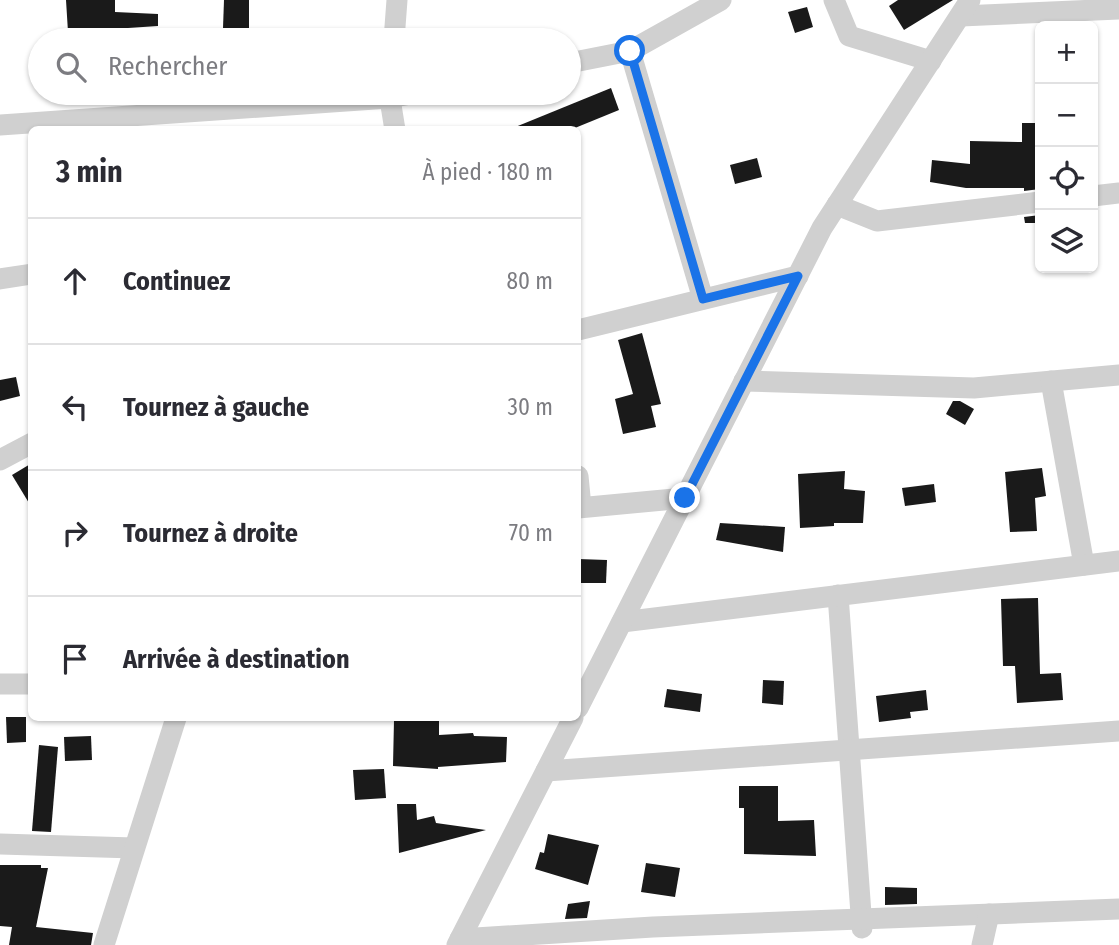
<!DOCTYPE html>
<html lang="fr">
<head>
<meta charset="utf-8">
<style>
  body { margin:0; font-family:"Fira Sans Condensed",sans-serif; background:#f7f7f7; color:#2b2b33 }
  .controls { position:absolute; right:21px; top:21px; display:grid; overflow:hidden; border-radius:10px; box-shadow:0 2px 5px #0004 }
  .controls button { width:63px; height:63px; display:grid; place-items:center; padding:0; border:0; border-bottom:2px solid #e1e1e2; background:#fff; color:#2b2b33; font:35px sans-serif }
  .stop { position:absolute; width:21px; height:21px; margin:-16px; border:5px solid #1a73e8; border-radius:50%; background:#fff }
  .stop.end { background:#1a73e8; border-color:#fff; box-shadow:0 2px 7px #0008 }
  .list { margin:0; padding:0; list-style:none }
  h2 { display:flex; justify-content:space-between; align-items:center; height:91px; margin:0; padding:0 28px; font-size:30px }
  h2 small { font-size:23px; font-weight:400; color:#7c7c81 }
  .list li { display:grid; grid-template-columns:46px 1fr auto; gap:21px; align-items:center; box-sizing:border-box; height:126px; padding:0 28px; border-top:2px solid #e1e1e2 }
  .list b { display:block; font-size:26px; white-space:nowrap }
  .list em { font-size:23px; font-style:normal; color:#7c7c81 }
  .icon { flex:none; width:38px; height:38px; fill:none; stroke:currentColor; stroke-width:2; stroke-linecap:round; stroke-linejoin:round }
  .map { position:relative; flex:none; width:1119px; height:945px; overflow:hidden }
  .search { position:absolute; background:#fff; box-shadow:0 2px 5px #0004; left:28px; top:28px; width:553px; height:77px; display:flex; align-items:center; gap:18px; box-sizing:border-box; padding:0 24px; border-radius:38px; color:#7c7c81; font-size:26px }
  .panel { position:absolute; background:#fff; box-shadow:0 2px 5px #0004; left:28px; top:126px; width:553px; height:595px; border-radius:10px }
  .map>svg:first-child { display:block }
</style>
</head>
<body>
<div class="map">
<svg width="1119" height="945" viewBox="0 0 1119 945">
  <rect width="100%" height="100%" fill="#fff"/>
  <g fill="#1a1a1a">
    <path d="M66,0H115V12L158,14V26L68,32Z"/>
    <path d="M224,0H249V29L223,28Z"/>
    <path d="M898,0H953L904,30L889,6Z"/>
    <path d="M807,7L813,27L795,33L788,12Z"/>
    <path d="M611,88L619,110L570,130H508Z"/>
    <path d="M1022,123H1040V189L1024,191V188H966L930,182L932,160L970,164V141L1022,142Z"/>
    <path d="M757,158L762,177L735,184L730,165Z"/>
    <path d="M1040,215V223H1025L1024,217Z"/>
    <path d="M642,333L661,404L651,406L656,427L623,434L615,399L633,394L618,340Z"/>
    <path d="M16,377L20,396L0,401V380Z"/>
    <path d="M953,401H960L974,409L965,425L946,414Z"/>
    <path d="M32,463V508L12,475Z"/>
    <path d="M1042,468L1046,496L1035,498L1037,531L1010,532L1005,472Z"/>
    <path d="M845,471L844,489L865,491L863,523H834V526L800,528L798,474Z"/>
    <path d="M934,484L936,502L905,506L902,488Z"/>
    <path d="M720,523L785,527L783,552L716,540Z"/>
    <path d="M578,559L607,560L606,583H578Z"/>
    <path d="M1038,598L1040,674L1061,673L1063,700L1017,703L1015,666H1003L1001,599Z"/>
    <path d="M763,680L784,681L783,705L762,703Z"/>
    <path d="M667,689L702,694L700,712L664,707Z"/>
    <path d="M926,690L928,710L910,712L911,718L879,722L876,696Z"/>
    <path d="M6,717H26V742L7,743Z"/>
    <path d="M422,718H439V735L473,733L474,736L507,737L506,762L438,767V769L393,766L394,720H422Z"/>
    <path d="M91,736L92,760L65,761L64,737Z"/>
    <path d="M39,745L58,747L51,832L32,831Z"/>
    <path d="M384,769L386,798L355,800L353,770Z"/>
    <path d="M739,786H778V821L814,820L816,856L744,854V808H739Z"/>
    <path d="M397,804H416L417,820L434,816L436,823L486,830L399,853Z"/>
    <path d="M548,834L599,845L588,885L535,869L540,852L544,853Z"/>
    <path d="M646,863L680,868L675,897L641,892Z"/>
    <path d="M0,865H41V868H48L36,927L93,933L91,945H9L12,927L0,926Z"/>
    <path d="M885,887L917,888V904L885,905Z"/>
    <path d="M590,901L587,918L565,919L568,904Z"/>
  </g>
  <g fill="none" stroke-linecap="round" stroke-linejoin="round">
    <g stroke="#d0d0d0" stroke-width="21">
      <path d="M834,0L849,36L931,61"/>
      <path d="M961,16L1119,9"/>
      <path d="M394,40L397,0"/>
      <path d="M630,51L703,299"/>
      <path d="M569,63L630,51L721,0"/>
      <path d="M389,93L395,130"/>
      <path d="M0,125L389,98L416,93"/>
      <path d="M1093,196L1119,193"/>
      <path d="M837,205L877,221L1040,202"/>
      <path d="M0,279L32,274"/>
      <path d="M578,330L798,276"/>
      <path d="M744,381L974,388L1119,375"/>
      <path d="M1051,381L1084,565"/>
      <path d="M0,460L32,443"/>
      <path d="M578,476L581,507"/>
      <path d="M578,508L685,498"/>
      <path d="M838,595L862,928"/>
      <path d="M622,622L1119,561"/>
      <path d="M0,684H32"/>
      <path d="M578,708L822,228L970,0"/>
      <path d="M546,771L1119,731"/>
      <path d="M0,844L134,848"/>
      <path d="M460,939L653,927L1119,909"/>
      <path d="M104,945L176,718"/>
      <path d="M457,945L573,718"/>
      <path d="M982,945L989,914"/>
    </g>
  </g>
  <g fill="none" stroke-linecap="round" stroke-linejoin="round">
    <path stroke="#1a73e8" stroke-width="9" d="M630,51L703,299L798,276L685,498"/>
  </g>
</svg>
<div class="controls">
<button>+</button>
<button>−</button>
<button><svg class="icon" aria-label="locate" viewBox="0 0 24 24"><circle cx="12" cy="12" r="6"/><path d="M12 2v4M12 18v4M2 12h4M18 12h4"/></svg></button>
<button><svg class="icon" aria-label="layers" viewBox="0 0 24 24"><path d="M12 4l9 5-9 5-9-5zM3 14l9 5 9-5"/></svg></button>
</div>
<div class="stop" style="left:630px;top:51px"></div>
<div class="stop end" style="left:685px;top:498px"></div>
<div class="search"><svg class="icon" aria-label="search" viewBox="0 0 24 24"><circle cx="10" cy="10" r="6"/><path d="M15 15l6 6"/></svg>Rechercher</div>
<section class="panel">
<h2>3 min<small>À pied · 180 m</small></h2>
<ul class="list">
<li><svg class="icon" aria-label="ahead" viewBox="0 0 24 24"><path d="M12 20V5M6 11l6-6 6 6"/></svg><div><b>Continuez</b></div><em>80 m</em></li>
<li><svg class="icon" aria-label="left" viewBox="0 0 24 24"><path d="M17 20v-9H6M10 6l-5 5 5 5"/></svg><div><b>Tournez à gauche</b></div><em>30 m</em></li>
<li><svg class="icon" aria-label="right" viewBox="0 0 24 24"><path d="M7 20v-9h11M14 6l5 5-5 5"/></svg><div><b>Tournez à droite</b></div><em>70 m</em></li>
<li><svg class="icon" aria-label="arrive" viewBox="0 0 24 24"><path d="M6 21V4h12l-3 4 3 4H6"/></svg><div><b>Arrivée à destination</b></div></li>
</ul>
</section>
</div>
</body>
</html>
